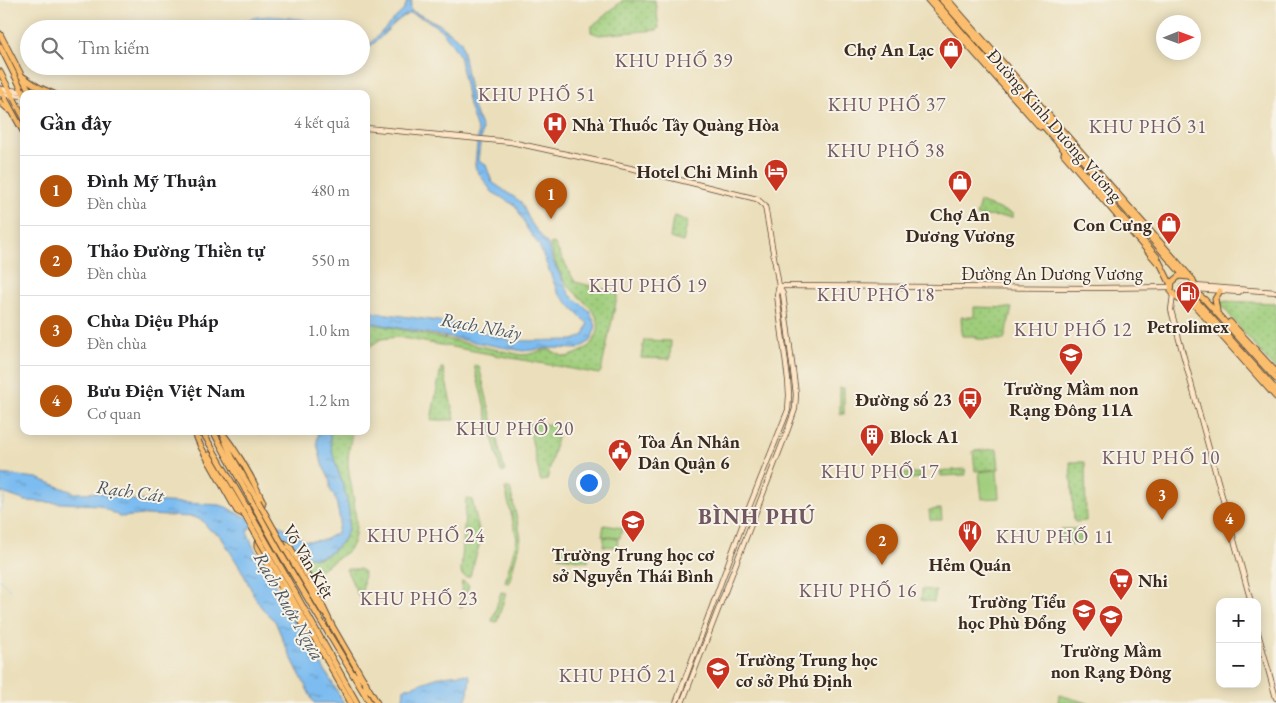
<!DOCTYPE html>
<html lang="vi">
<head>
<meta charset="utf-8">
<style>
  body { margin:0; font-family:"EB Garamond",serif; background:#f2f2f2; color:#202124 }
  .controls { position:absolute; right:15px; bottom:15px; display:grid; overflow:hidden; border-radius:10px; box-shadow:0 2px 12px #0003 }
  .controls button { width:45px; height:45px; display:grid; place-items:center; padding:0; border:0; border-bottom:1px solid #e0e0e0; background:#fff; color:#202124; font:25px sans-serif }
  .compass { position:absolute; left:1156px; top:15px; width:45px; height:45px; border-radius:50%; background:#fff; box-shadow:0 2px 12px #0003; rotate:89deg }
  .you { position:absolute; left:588px; top:482px; width:18px; height:18px; margin:-12px; border:4px solid #fff; border-radius:50%; background:#1a73e8; box-shadow:0 0 0 8px #1a73e833 }
  .badge { display:grid; place-items:center; width:32px; height:32px; border-radius:50%; background:#b45309; color:#fff; font-size:16px; font-weight:700 }
  .pin { position:absolute; translate:-50% -41px; filter:drop-shadow(0 1px 2px #0008) }
  .pin::after { content:''; position:absolute; top:26px; width:18px; height:15px; background:inherit; clip-path:polygon(0 0,100% 0,50% 100%) }
  .list { margin:0; padding:0; list-style:none }
  h2 { display:flex; justify-content:space-between; align-items:center; height:65px; margin:0; padding:0 20px; font-size:21px }
  h2 small { font-size:16px; font-weight:400; color:#757577 }
  .list li { display:grid; grid-template-columns:32px 1fr auto; gap:15px; align-items:center; box-sizing:border-box; height:70px; padding:0 20px; border-top:1px solid #e0e0e0 }
  .list b { display:block; font-size:19px; white-space:nowrap }
  .list p { margin:0; font-size:16px; white-space:nowrap; color:#757577 }
  .list em { font-size:16px; font-style:normal; color:#757577 }
  .icon { flex:none; width:28px; height:28px; fill:none; stroke:currentColor; stroke-width:2; stroke-linecap:round; stroke-linejoin:round }
  .map { position:relative; flex:none; width:1276px; height:703px; overflow:hidden }
  .search { position:absolute; background:#fff; box-shadow:0 2px 12px #0003; left:20px; top:20px; width:350px; height:55px; display:flex; align-items:center; gap:12px; box-sizing:border-box; padding:0 18px; border-radius:28px; color:#757577; font-size:19px }
  .panel { position:absolute; background:#fff; box-shadow:0 2px 12px #0003; left:20px; top:90px; width:350px; height:345px; border-radius:10px }
  .map>svg:first-child { display:block }
</style>
</head>
<body>
<div class="map">
<svg width="1276" height="703" viewBox="0 0 1276 703">
  <defs>
    <pattern id="green-dots" width="8" height="8" patternUnits="userSpaceOnUse" patternTransform="scale(1.25)"><rect width="8" height="8" fill="#9fcd7b"/><path d="M2 2h.1M6 6h.1" fill="none" stroke="#8ab06a" stroke-width="1.8" stroke-linecap="round"/></pattern>
    <pattern id="water-ripples" width="26" height="14" patternUnits="userSpaceOnUse" patternTransform="scale(1.25)"><rect width="26" height="14" fill="#7bbcf0"/><path d="M2 4q2-2 4 0t4 0M15 11q2-2 4 0t4 0" fill="none" stroke="#6699c2"/></pattern>
  </defs>
  <rect width="100%" height="100%" fill="#f7f3e8"/>
  <filter id="ink" filterUnits="userSpaceOnUse"><feTurbulence type="fractalNoise" baseFrequency=".02" numOctaves="2"/><feDisplacementMap in="SourceGraphic" scale="10" xChannelSelector="R" yChannelSelector="G"/><feConvolveMatrix kernelMatrix="1 2 1 2 8 2 1 2 1" color-interpolation-filters="sRGB"/></filter>
  <filter id="wash" filterUnits="userSpaceOnUse"><feTurbulence type="fractalNoise" baseFrequency=".0096" numOctaves="4" result="noise"/><feDisplacementMap in="SourceGraphic" scale="20" xChannelSelector="R" yChannelSelector="G"/><feGaussianBlur stdDeviation="1.12" result="paint"/><feColorMatrix in="noise" values="0 0 0 0 0 0 0 0 0 0 0 0 0 0 0 0 0 1.4 0 .05"/><feComposite in="paint" operator="in"/></filter>
  <g filter="url(#wash)">
    <rect width="100%" height="100%" fill="#ebdfbb"/>
    <g fill="url(#green-dots)" stroke="#6d7c4c">
      <path d="M623,0H655L659,28L657,30L599,35L591,32V27Z"/>
      <path d="M980,202L1013,214V217L976,216Z"/>
      <path d="M675,216L688,221L683,242L670,238L673,218Z"/>
      <path d="M554,243L575,282L616,292L618,293L601,371L599,374L397,337L381,339L366,349V322L522,355C531,355 540,350 549,350C556,351 562,359 570,356C582,352 590,348 596,336C608,313 574,297 564,280C557,269 553,257 550,244Z"/>
      <circle cx="1180" cy="287" r="6"/>
      <path d="M1218,301L1276,303V371Z"/>
      <path d="M974,307L1012,308L1004,340L976,339V336H962L961,317H974Z"/>
      <path d="M644,340L671,341L670,359L641,358Z"/>
      <path d="M474,365L479,366L505,472H501Z"/>
      <path d="M441,368H443L455,420H431Z"/>
      <rect x="840" y="388" width="4" height="26"/>
      <path d="M528,423L560,425L547,480L541,481L540,478Z"/>
      <path d="M330,431H352C351,441 348,452 348,462C349,486 366,533 347,552L310,576L295,548L296,546C302,552 309,559 319,558C324,557 329,553 333,550C368,527 337,476 330,447C329,442 330,436 330,431Z"/>
      <path d="M997,449L999,469L975,471L973,451Z"/>
      <path d="M1070,462H1085L1086,521L1075,522L1074,520Z"/>
      <path d="M965,469L966,475L941,476L940,471Z"/>
      <path d="M921,473V478L899,480V474Z"/>
      <path d="M505,488H510L521,538L509,583L505,582L517,539Z"/>
      <path d="M466,499L472,500L481,539L470,576L466,577L462,575L461,572Z"/>
      <path d="M941,509L942,520H930L929,510Z"/>
      <path d="M1061,529H1081L1082,545L1062,542Z"/>
      <path d="M346,569H360L364,572L362,597H359Z"/>
      <path d="M462,581L469,585L462,607L460,608Z"/>
      <path d="M922,589L936,591L934,602L921,600Z"/>
      <path d="M501,592L506,593L497,622L492,621Z"/>
      <path d="M1059,695L1088,703H1058Z"/>
    </g>
    <g fill="#9fcd7b" stroke="#6d7c4c">
      <path d="M997,470L999,498L982,499L979,472Z"/>
      <path d="M604,525L622,528L620,538L602,536Z"/>
      <path d="M604,537L618,539L617,547L603,546Z"/>
      <path d="M561,545L568,546L567,558L559,557Z"/>
      <path d="M570,547L590,550L588,562L568,558Z"/>
    </g>
    <g fill="url(#water-ripples)" stroke="#5b7387">
      <path d="M408,0H412L410,10L439,24L461,41L473,107L482,128L478,161L486,165L492,182L521,202L531,223L548,245L553,261L570,295L590,311L596,326L591,341L578,349L553,348L523,351L366,322V311L452,323L513,341L574,340L584,335L588,324L558,293L539,245L528,230L516,206L492,192L476,169L475,165L478,133L469,105L459,55L450,41L441,30L427,20L410,13C390,22 381,43 361,51V49L368,46L394,19L403,11Z"/>
      <path d="M270,16L302,19L320,25L322,29L312,23L300,21L261,19L252,22L242,29H226L239,27L247,20L257,17Z"/>
      <path d="M318,431H330C328,471 376,526 327,554C320,558 312,559 305,555C289,544 275,522 254,523L247,531L252,544L272,580L344,703H314L286,647L275,621L265,612L257,601L242,571L220,535L210,530L202,520L193,517L145,515L120,517L99,505L26,501L0,492V474L37,478L75,493L108,492L115,496L131,500L220,505C229,507 235,513 243,516C251,518 260,516 268,518L306,541L324,540L337,533L340,520L338,511L336,500L330,489V480L322,464L317,443Z"/>
      <path d="M462,674L469,675L470,678L468,694L464,703H405L403,699L404,689L442,676Z"/>
    </g>
    <g fill="none" stroke-linecap="round" stroke-linejoin="round">
      <g stroke="#7bbcf0" stroke-width="1">
        <path d="M0,512L6,493"/>
        <path d="M0,580L10,589"/>
      </g>
    </g>
  </g>
  <g filter="url(#ink)">
    <g fill="none" stroke-linecap="round" stroke-linejoin="round">
      <defs>
        <g id="secondary">
          <path d="M0,89L46,94"/>
          <path d="M0,94L24,96"/>
          <path d="M366,128L511,142L639,170L757,199L765,206L779,286L783,294L796,394L795,409L788,429L682,703"/>
          <path d="M779,286L1097,288L1171,287"/>
          <path d="M1195,286L1276,292"/>
          <path d="M1196,289L1239,292L1242,290"/>
          <path d="M1173,295L1171,310L1251,602"/>
          <path d="M1257,629L1276,698"/>
          <path d="M676,703L748,510L788,410L789,395L788,380L777,295L779,286"/>
        </g>
        <g id="primary">
          <path d="M928,0L1040,127"/>
          <path d="M934,0L1157,257L1171,285"/>
          <path d="M942,0L1183,275"/>
          <path d="M948,0L1193,280L1196,289C1193,298 1186,302 1178,299L1171,291L1172,282L1179,276L1189,277"/>
          <path d="M0,34L31,94"/>
          <path d="M22,76L38,87L54,94"/>
          <path d="M0,89L24,133"/>
          <path d="M0,102L9,110"/>
          <path d="M1064,154L1158,263"/>
          <path d="M1195,292L1205,300L1276,379"/>
          <path d="M1192,296L1276,390"/>
          <path d="M1189,299L1276,397"/>
          <path d="M1217,311L1215,299L1220,291"/>
          <path d="M1230,322L1276,372"/>
          <path d="M194,431L201,447L237,511L244,515L259,512L263,502C252,477 238,453 221,431"/>
          <path d="M224,438L232,457L258,501"/>
          <path d="M209,455L243,512"/>
          <path d="M284,547L323,612"/>
          <path d="M269,557L351,703"/>
          <path d="M331,624L377,703"/>
          <path d="M312,636L303,626L257,547V543L261,542L284,543L290,547L310,580L332,626"/>
        </g>
        <g id="trunk">
          <path d="M0,46L24,94"/>
          <path d="M0,72L24,118"/>
          <path d="M202,431L247,508"/>
          <path d="M213,431L253,504"/>
          <path d="M278,549L370,703"/>
          <path d="M274,555L357,703"/>
          <path d="M353,674L363,679"/>
          <path d="M365,693L366,683"/>
        </g>
      </defs>
      <use href="#secondary" stroke="#554536" stroke-width="6"/>
      <use href="#primary" stroke="#554536" stroke-width="7"/>
      <use href="#trunk" stroke="#554536" stroke-width="7"/>
      <use href="#secondary" stroke="#fde5c5" stroke-width="4.5"/>
      <use href="#primary" stroke="#fbbe6e" stroke-width="5"/>
      <use href="#trunk" stroke="#fbbe6e" stroke-width="5"/>
      <defs>
        <g id="primary-bridge">
          <path d="M258,501L284,547"/>
          <path d="M243,512L269,557"/>
        </g>
        <g id="trunk-bridge">
          <path d="M253,504L278,549"/>
          <path d="M247,508L274,555"/>
        </g>
      </defs>
      <use href="#primary-bridge" stroke="#554536" stroke-width="7" stroke-linecap="butt"/>
      <use href="#trunk-bridge" stroke="#554536" stroke-width="7" stroke-linecap="butt"/>
      <use href="#primary-bridge" stroke="#fbbe6e" stroke-width="5"/>
      <use href="#trunk-bridge" stroke="#fbbe6e" stroke-width="5"/>
    </g>
  </g>
  <defs>
    <symbol id="shop-pin" viewBox="-11 -11 22 30"><path d="M0 17L-7.5 6A9.5 9.5 0 1 1 7.5 6Z" fill="#c8321e" stroke="#f7f3e8"/><path d="M-5-2.5h2.3a2.7 3.5 0 0 1 5.4 0H5L5.5 6h-11ZM-1.5-2.5h3a1.5 2.3 0 0 0-3 0Z" fill="#fff"/></symbol>
    <symbol id="hospital-pin" viewBox="-11 -11 22 30"><path d="M0 17L-7.5 6A9.5 9.5 0 1 1 7.5 6Z" fill="#c8321e" stroke="#f7f3e8"/><path d="M-5-5h3v3.5h4V-5h3V5h-3V1.5h-4V5h-3Z" fill="#fff"/></symbol>
    <symbol id="hotel-pin" viewBox="-11 -11 22 30"><path d="M0 17L-7.5 6A9.5 9.5 0 1 1 7.5 6Z" fill="#c8321e" stroke="#f7f3e8"/><path d="M-6-4.5h1.5V1H6V5H4.5V3h-9V5H-6ZM-4 0a1.8 1.8 0 1 1 3.6 0ZM.5 0V-2.5h3Q6-2.5 6 0Z" fill="#fff"/></symbol>
    <symbol id="fuel-pin" viewBox="-11 -11 22 30"><path d="M0 17L-7.5 6A9.5 9.5 0 1 1 7.5 6Z" fill="#c8321e" stroke="#f7f3e8"/><path d="M-5.5-6h7V0h2V4h1.3V-2.5L3-4.5l.8-.8L6-3V5H2.5V1h-1V6h-7ZM-4.2-4.7v3.2H.2V-4.7Z" fill="#fff"/></symbol>
    <symbol id="school-pin" viewBox="-11 -11 22 30"><path d="M0 17L-7.5 6A9.5 9.5 0 1 1 7.5 6Z" fill="#c8321e" stroke="#f7f3e8"/><path d="M0-5L7-2L0 1L-7-2ZM-4 1L0 2.5L4 1V4Q0 6-4 4Z" fill="#fff"/></symbol>
    <symbol id="bus-pin" viewBox="-11 -11 22 30"><path d="M0 17L-7.5 6A9.5 9.5 0 1 1 7.5 6Z" fill="#c8321e" stroke="#f7f3e8"/><path d="M-5-6H5V4H4V6H2V4H-2V6H-4V4H-5ZM-3.5-4V0h7V-4ZM-3.5 1.2v1.5H-2V1.2ZM2 1.2v1.5H3.5V1.2Z" fill="#fff"/></symbol>
    <symbol id="building-pin" viewBox="-11 -11 22 30"><path d="M0 17L-7.5 6A9.5 9.5 0 1 1 7.5 6Z" fill="#c8321e" stroke="#f7f3e8"/><path d="M-4-6H4V6H1V3H-1V6H-4ZM-2.5-4.3h1.7v1.8h-1.7ZM.8-4.3h1.7v1.8H.8ZM-2.5-1h1.7V.8h-1.7ZM.8-1h1.7V.8H.8Z" fill="#fff"/></symbol>
    <symbol id="civic-pin" viewBox="-11 -11 22 30"><path d="M0 17L-7.5 6A9.5 9.5 0 1 1 7.5 6Z" fill="#c8321e" stroke="#f7f3e8"/><path d="M-.6-6.5H3V-4.5H.6V-3L4-1V1h2V6H-6V1h2V-1L-.6-3ZM-1.2 2.5V6h2.4V2.5Z" fill="#fff"/></symbol>
    <symbol id="restaurant-pin" viewBox="-11 -11 22 30"><path d="M0 17L-7.5 6A9.5 9.5 0 1 1 7.5 6Z" fill="#c8321e" stroke="#f7f3e8"/><path d="M-5-6h1v4h1v-4h1v4h1v-4h1v5L-1.5 .5V6h-2V.5L-5-1ZM5-6V6H3V1.5H1.5Q1.5-4 5-6Z" fill="#fff"/></symbol>
    <symbol id="supermarket-pin" viewBox="-11 -11 22 30"><path d="M0 17L-7.5 6A9.5 9.5 0 1 1 7.5 6Z" fill="#c8321e" stroke="#f7f3e8"/><path d="M-6-5.5h2.5l.6 2H6L4.5 2H-2.5L-4.4-4H-6ZM-1.5 3.2a1.3 1.3 0 1 0 .1 0ZM3 3.2a1.3 1.3 0 1 0 .1 0Z" fill="#fff"/></symbol>
  </defs>
  <g fill-rule="evenodd">
    <use href="#shop-pin" x="937" y="35" width="28" height="38"/>
    <use href="#hospital-pin" x="541" y="110" width="28" height="38"/>
    <use href="#hotel-pin" x="762" y="157" width="28" height="38"/>
    <use href="#shop-pin" x="946" y="168" width="28" height="38"/>
    <use href="#shop-pin" x="1155" y="210" width="28" height="38"/>
    <use href="#fuel-pin" x="1174" y="279" width="28" height="38"/>
    <use href="#school-pin" x="1057" y="341" width="28" height="38"/>
    <use href="#bus-pin" x="956" y="385" width="28" height="38"/>
    <use href="#building-pin" x="858" y="422" width="28" height="38"/>
    <use href="#civic-pin" x="606" y="437" width="28" height="38"/>
    <use href="#school-pin" x="619" y="508" width="28" height="38"/>
    <use href="#restaurant-pin" x="956" y="518" width="28" height="38"/>
    <use href="#supermarket-pin" x="1107" y="566" width="28" height="38"/>
    <use href="#school-pin" x="1070" y="597" width="28" height="38"/>
    <use href="#school-pin" x="1097" y="603" width="28" height="38"/>
    <use href="#school-pin" x="704" y="655" width="28" height="38"/>
  </g>
  <g text-anchor="middle" dominant-baseline="central" stroke-width="4" stroke-linejoin="round" paint-order="stroke">
    <g font-size="18" font-weight="bold" fill="#3b2a1e" stroke="#f7f3e8">
      <text x="934" y="49" text-anchor="end">Chợ An Lạc</text>
      <text x="572" y="124" text-anchor="start">Nhà Thuốc Tây Quàng Hòa</text>
      <text x="758" y="171" text-anchor="end">Hotel Chi Minh</text>
      <text x="960" y="214">Chợ An<tspan x="960" dy="21">Dương Vương</tspan></text>
      <text x="1152" y="224" text-anchor="end">Con Cưng</text>
      <text x="1188" y="326">Petrolimex</text>
      <text x="1071" y="388">Trường Mầm non<tspan x="1071" dy="21">Rạng Đông 11A</tspan></text>
      <text x="952" y="399" text-anchor="end">Đường số 23</text>
      <text x="890" y="436" text-anchor="start">Block A1</text>
      <text x="638" y="441" text-anchor="start">Tòa Án Nhân<tspan x="638" dy="21">Dân Quận 6</tspan></text>
      <text x="633" y="554">Trường Trung học cơ<tspan x="633" dy="21">sở Nguyễn Thái Bình</tspan></text>
      <text x="970" y="564">Hẻm Quán</text>
      <text x="1138" y="580" text-anchor="start">Nhi</text>
      <text x="1066" y="601" text-anchor="end">Trường Tiểu<tspan x="1066" dy="21">học Phù Đổng</tspan></text>
      <text x="1111" y="650">Trường Mầm<tspan x="1111" dy="21">non Rạng Đông</tspan></text>
      <text x="736" y="659" text-anchor="start">Trường Trung học<tspan x="736" dy="21">cơ sở Phú Định</tspan></text>
    </g>
    <g font-size="18" fill="#3b2a1e" stroke="#f7f3e8">
      <text transform="translate(1055 125) rotate(49)">Đường Kinh Dương Vương</text>
      <text x="1052" y="273">Đường An Dương Vương</text>
      <text transform="translate(309 561) rotate(59)">Võ Văn Kiệt</text>
    </g>
    <g font-size="19" letter-spacing="1" fill="#715760" stroke="#f7f3e8">
      <text x="674" y="60">KHU PHỐ 39</text>
      <text x="537" y="94">KHU PHỐ 51</text>
      <text x="887" y="104">KHU PHỐ 37</text>
      <text x="1148" y="126">KHU PHỐ 31</text>
      <text x="886" y="150">KHU PHỐ 38</text>
      <text x="648" y="285">KHU PHỐ 19</text>
      <text x="876" y="294">KHU PHỐ 18</text>
      <text x="1073" y="329">KHU PHỐ 12</text>
      <text x="515" y="428">KHU PHỐ 20</text>
      <text x="1161" y="457">KHU PHỐ 10</text>
      <text x="880" y="471">KHU PHỐ 17</text>
      <text x="426" y="535">KHU PHỐ 24</text>
      <text x="1055" y="536">KHU PHỐ 11</text>
      <text x="858" y="590">KHU PHỐ 16</text>
      <text x="419" y="598">KHU PHỐ 23</text>
      <text x="618" y="675">KHU PHỐ 21</text>
    </g>
    <g font-size="19" font-style="italic" fill="#4e565d" stroke="#f7f3e8">
      <text transform="translate(481 326) rotate(10)">Rạch Nhảy</text>
      <text transform="translate(130 491) rotate(8)">Rạch Cát</text>
      <text transform="translate(289 606) rotate(60)">Rạch Ruột Ngựa</text>
    </g>
    <g font-size="22" font-weight="bold" letter-spacing="1" fill="#715760" stroke="#f7f3e8">
      <text x="757" y="516">BÌNH PHÚ</text>
    </g>
  </g>
</svg>
<div class="controls">
<button>+</button>
<button>−</button>
</div>
<svg class="compass" viewBox="-18 -18 36 36"><path d="M0-13l5 13h-10z" fill="#e53935"/><path d="M0 13l5-13h-10z" fill="#757577"/></svg>
<div class="you"></div>
<div class="pin badge" style="left:551px;top:219px">1</div>
<div class="pin badge" style="left:882px;top:565px">2</div>
<div class="pin badge" style="left:1162px;top:520px">3</div>
<div class="pin badge" style="left:1229px;top:543px">4</div>
<div class="search"><svg class="icon" aria-label="search" viewBox="0 0 24 24"><circle cx="10" cy="10" r="6"/><path d="M15 15l6 6"/></svg>Tìm kiếm</div>
<section class="panel">
<h2>Gần đây<small>4 kết quả</small></h2>
<ul class="list">
<li><span class="badge">1</span><div><b>Đình Mỹ Thuận</b><p>Đền chùa</p></div><em>480 m</em></li>
<li><span class="badge">2</span><div><b>Thảo Đường Thiền tự</b><p>Đền chùa</p></div><em>550 m</em></li>
<li><span class="badge">3</span><div><b>Chùa Diệu Pháp</b><p>Đền chùa</p></div><em>1.0 km</em></li>
<li><span class="badge">4</span><div><b>Bưu Điện Việt Nam</b><p>Cơ quan</p></div><em>1.2 km</em></li>
</ul>
</section>
</div>
</body>
</html>
